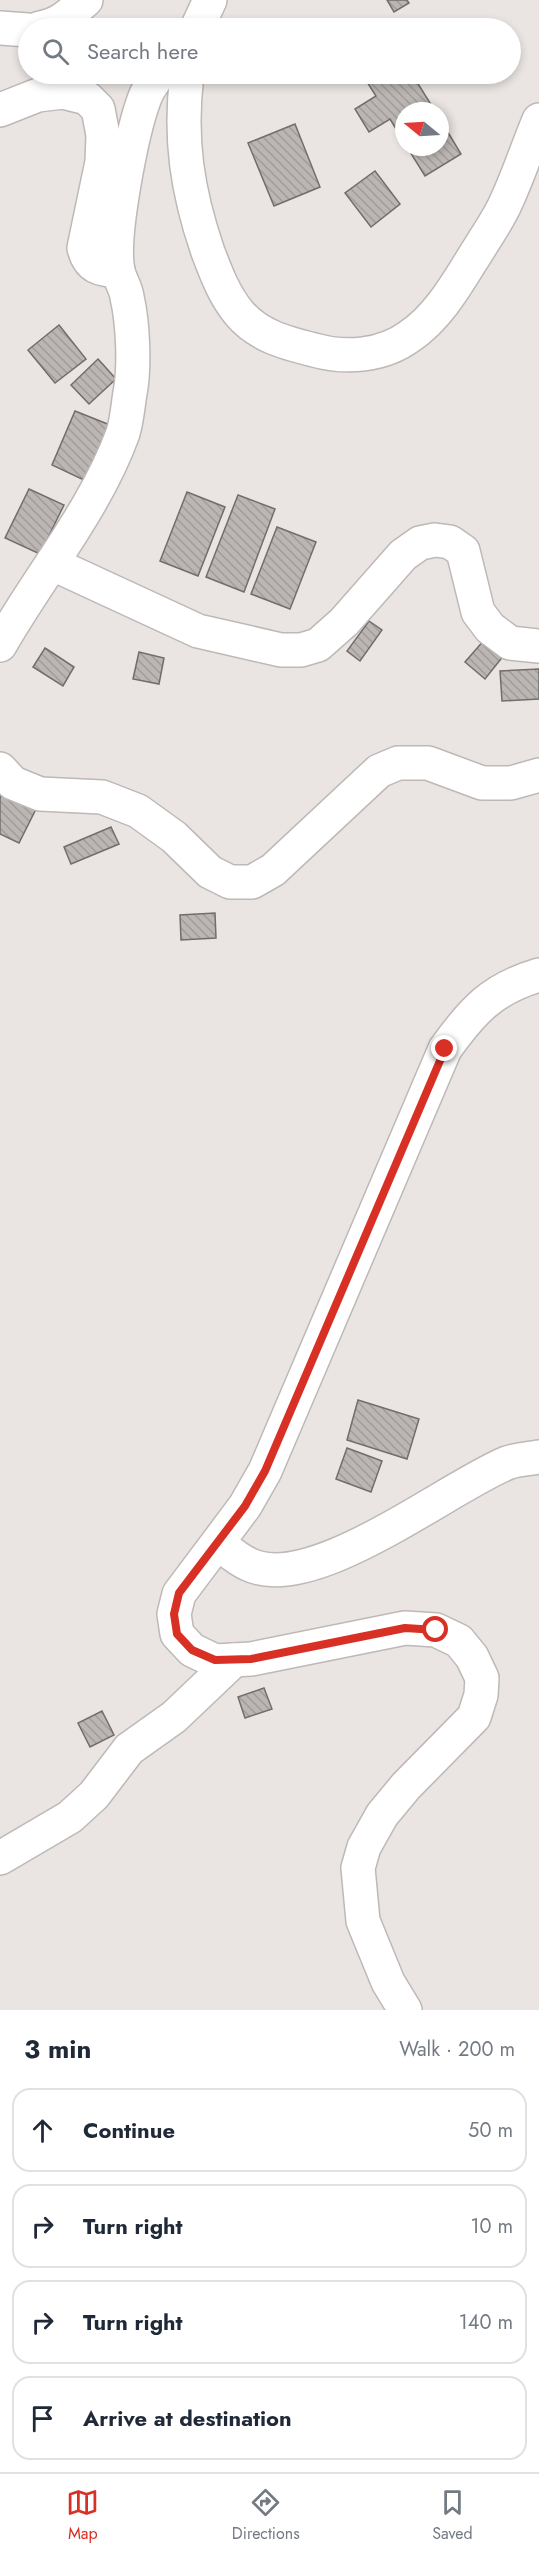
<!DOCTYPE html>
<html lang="en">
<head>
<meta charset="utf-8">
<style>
  body { margin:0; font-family:Jost,sans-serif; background:#f2f2f3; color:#1f2937 }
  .compass { position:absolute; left:395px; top:102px; width:54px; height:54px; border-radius:50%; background:#fff; box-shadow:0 3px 9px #0003; rotate:288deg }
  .stop { position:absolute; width:18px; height:18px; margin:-14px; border:4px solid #d93025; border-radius:50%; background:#fff }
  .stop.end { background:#d93025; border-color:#fff; box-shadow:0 2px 6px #0008 }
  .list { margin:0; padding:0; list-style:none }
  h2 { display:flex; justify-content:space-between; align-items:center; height:78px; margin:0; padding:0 24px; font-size:26px }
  h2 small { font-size:20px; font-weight:400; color:#747a83 }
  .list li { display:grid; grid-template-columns:39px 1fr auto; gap:18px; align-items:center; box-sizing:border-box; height:84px; margin:0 12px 12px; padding:0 12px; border:2px solid #e0e1e3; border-radius:18px }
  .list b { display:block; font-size:22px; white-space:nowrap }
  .list em { font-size:20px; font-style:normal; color:#747a83 }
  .icon { flex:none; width:33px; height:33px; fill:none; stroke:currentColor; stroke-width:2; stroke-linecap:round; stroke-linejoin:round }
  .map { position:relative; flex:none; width:539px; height:2010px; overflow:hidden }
  .search { position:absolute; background:#fff; box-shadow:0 3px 9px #0003; left:18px; right:18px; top:18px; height:66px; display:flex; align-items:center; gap:15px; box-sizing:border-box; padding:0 21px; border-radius:33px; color:#747a83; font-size:22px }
  .sheet { height:462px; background:#fff }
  nav { display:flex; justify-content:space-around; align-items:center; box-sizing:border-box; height:84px; border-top:2px solid #e0e1e3; background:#fff; font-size:16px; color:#747a83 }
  nav a { display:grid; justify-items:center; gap:3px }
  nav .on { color:#d93025 }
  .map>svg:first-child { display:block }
</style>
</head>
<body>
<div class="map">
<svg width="539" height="2010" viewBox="0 0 539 2010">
  <defs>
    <pattern id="building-back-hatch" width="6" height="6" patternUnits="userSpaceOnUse" patternTransform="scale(1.5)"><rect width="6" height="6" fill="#bbb6b3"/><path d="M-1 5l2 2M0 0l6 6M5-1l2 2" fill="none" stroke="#a19c9a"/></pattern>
  </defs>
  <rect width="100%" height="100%" fill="#eae5e2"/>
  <g fill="url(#building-back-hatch)" stroke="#726d6b" stroke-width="1.5">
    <path d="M387,0H407L409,3L394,12Z"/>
    <path d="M380,20L385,28H367Z"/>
    <path d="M362,74H412L435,111H404V142L390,119L369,132L355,109L376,96Z"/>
    <path d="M440,119L461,154L425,176L407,147H440Z"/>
    <path d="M295,124L320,187L274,206L248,143Z"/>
    <path d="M375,171L400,204L371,227L345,193Z"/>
    <path d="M59,325L86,359L55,383L28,350Z"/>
    <path d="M98,359L116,379L89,404L71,385Z"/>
    <path d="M75,411L110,425L86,481L52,465Z"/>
    <path d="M29,489L64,505L40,554L5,538Z"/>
    <path d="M187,492L225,507L198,576L160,561Z"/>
    <path d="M238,495L275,509L244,592L206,577Z"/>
    <path d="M277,527L316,542L290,609L251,594Z"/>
    <path d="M369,621L382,630L360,661L347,651Z"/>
    <path d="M485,639L504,655L485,679L465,662Z"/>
    <path d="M45,648L74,667L63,686L33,667Z"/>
    <path d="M139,652L164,658L159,684L133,679Z"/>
    <path d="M539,669V699L502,701L500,671Z"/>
    <path d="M2,793L36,809L19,843L0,834V798Z"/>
    <path d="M111,827L119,844L71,864L64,847Z"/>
    <path d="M215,913L216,938L181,940L180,915Z"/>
    <path d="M358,1400L419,1419L407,1459L347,1440Z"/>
    <path d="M347,1448L382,1461L371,1492L336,1479Z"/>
    <path d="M264,1688L272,1709L245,1718L238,1697Z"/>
    <path d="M102,1711L114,1735L90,1747L78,1723Z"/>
  </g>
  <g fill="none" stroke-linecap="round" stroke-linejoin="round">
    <defs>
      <g id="minor">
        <path d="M0,28L28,30"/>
        <path d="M40,28C60,25 71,13 86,0"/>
        <path d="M197,28L210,0"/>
        <path d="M187,74C179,138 187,191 208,252C216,273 224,295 239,313C258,336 286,343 314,350C346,359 383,356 410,336C441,315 460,278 480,247C489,232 500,217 507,200C519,174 528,146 539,120"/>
        <path d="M0,110L38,95L63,92L87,98L98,109L103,135L102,162L84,248C89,268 99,269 118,271"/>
        <path d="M53,564L198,631L281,650H301L318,645L344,622L403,555L420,543L435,540L450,542L463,551L478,612L490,628L510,643L539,646"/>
        <path d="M0,645C40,575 95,510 123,433C127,420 128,405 130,393C135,367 133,323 127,297C126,288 120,280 118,271C111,237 132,131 145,97C148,89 154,81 159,74"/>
        <path d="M0,769L13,783L40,794L102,797L138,811L174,837L210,872L230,882H252L273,870L379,771L398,763H428L482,783H511L539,775"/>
        <path d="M218,1543C227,1550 237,1559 248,1564C311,1596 446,1488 507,1463C517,1459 529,1459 539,1457"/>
        <path d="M0,1858L70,1817L94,1795L129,1749L174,1717L234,1660"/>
        <path d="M405,2010L388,1982L363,1921L358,1868L364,1847L382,1815L406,1786L474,1717L481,1695L482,1678L472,1657L459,1641L436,1630L405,1628L251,1659L215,1661L192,1650L177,1634L174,1614L179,1594L245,1506L265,1471L445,1049C473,1010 492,989 539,975"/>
      </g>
    </defs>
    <use href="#minor" stroke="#beb8b6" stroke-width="36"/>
    <use href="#minor" stroke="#fff" stroke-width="33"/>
  </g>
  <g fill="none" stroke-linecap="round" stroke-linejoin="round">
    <path stroke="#d93025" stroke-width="8" d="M436,1630L405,1628L251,1659L215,1660L192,1650L177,1634L174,1614L179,1593L245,1506L265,1471L445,1049"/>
  </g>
</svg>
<svg class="compass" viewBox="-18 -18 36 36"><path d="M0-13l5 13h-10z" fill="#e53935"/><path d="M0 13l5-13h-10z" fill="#747a83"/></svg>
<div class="stop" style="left:436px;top:1630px"></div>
<div class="stop end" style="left:445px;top:1049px"></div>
<div class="search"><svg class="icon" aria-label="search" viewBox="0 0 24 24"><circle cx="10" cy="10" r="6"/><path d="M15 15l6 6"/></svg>Search here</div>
</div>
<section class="sheet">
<h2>3 min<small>Walk · 200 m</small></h2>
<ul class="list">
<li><svg class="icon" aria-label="ahead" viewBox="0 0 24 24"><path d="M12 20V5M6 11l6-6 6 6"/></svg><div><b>Continue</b></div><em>50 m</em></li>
<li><svg class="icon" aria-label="right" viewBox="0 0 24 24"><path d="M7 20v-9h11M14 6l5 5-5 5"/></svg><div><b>Turn right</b></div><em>10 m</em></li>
<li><svg class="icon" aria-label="right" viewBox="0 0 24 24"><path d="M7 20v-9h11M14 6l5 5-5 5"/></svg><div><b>Turn right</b></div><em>140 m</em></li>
<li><svg class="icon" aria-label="arrive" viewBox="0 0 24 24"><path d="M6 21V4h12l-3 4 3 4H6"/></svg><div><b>Arrive at destination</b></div></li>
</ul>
</section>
<nav>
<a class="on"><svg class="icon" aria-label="map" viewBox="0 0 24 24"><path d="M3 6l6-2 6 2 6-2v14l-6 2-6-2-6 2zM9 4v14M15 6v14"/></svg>Map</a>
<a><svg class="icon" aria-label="directions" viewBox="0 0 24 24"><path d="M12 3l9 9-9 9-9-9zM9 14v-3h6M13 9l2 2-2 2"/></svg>Directions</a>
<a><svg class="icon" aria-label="saved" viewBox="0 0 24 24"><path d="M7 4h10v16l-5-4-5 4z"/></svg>Saved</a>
</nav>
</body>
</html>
